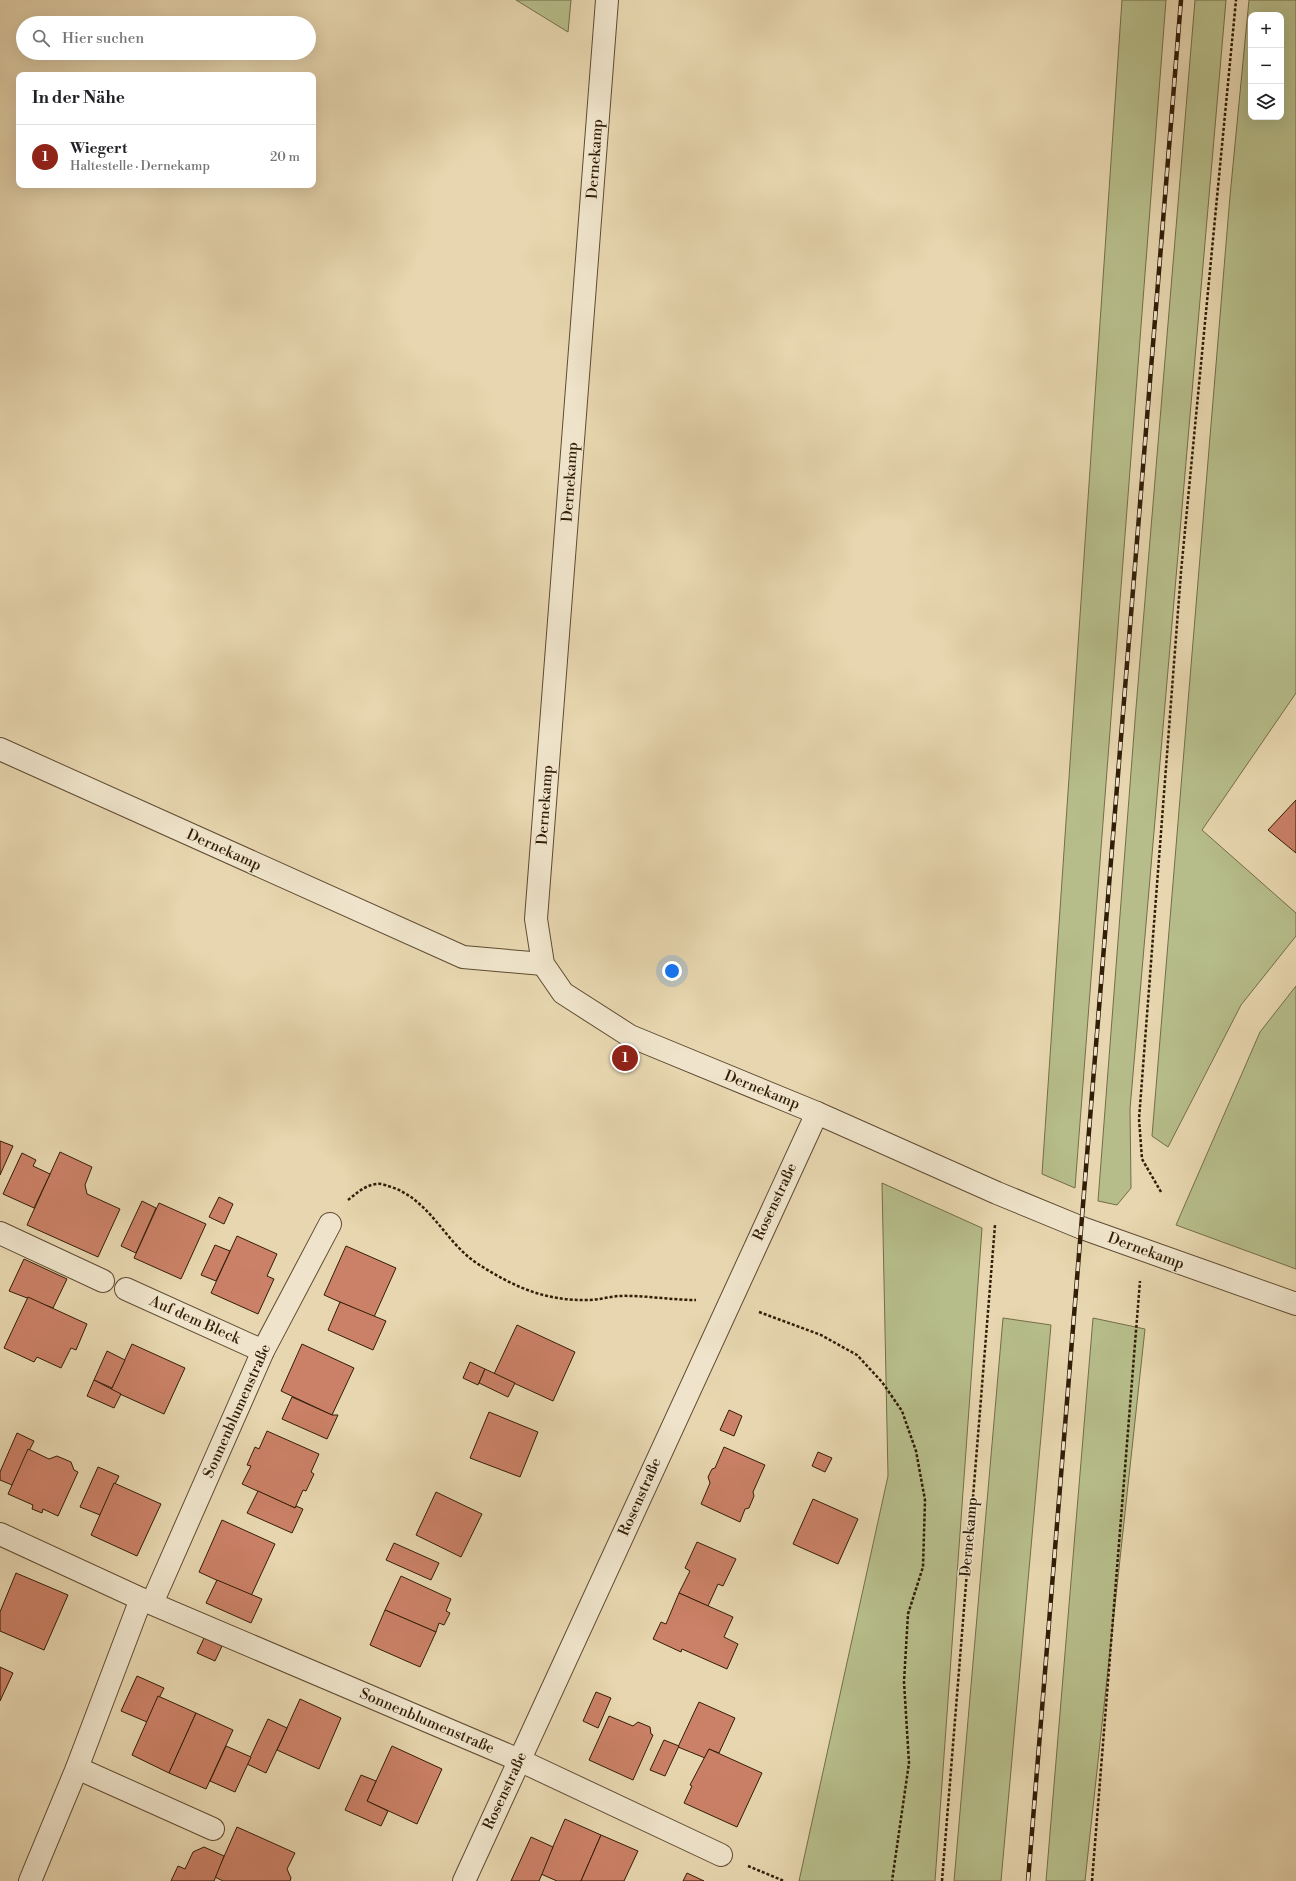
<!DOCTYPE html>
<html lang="de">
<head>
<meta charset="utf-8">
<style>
  body { margin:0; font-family:"Libre Bodoni",serif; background:#f6f6f6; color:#202124 }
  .controls { position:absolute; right:12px; top:12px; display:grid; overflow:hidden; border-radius:8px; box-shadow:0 4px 16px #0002 }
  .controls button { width:36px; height:36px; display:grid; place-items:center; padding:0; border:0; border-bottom:1px solid #e0e0e0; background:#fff; color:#202124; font:20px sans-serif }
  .you { position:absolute; left:672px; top:971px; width:14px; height:14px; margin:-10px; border:3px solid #fff; border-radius:50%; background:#1a73e8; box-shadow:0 0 0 6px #1a73e833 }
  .badge { display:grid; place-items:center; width:26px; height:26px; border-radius:50%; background:#8f2418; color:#fff; font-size:13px; font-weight:700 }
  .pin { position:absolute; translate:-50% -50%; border:2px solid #fff; box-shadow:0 1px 4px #0006 }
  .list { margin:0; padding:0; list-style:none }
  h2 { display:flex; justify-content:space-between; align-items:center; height:52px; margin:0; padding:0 16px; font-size:17px }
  h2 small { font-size:13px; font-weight:400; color:#757577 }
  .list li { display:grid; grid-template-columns:26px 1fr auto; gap:12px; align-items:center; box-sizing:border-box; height:64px; padding:0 16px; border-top:1px solid #e0e0e0 }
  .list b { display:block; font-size:15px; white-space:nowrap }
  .list p { margin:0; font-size:13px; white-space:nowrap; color:#757577 }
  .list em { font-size:13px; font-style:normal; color:#757577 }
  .icon { flex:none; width:22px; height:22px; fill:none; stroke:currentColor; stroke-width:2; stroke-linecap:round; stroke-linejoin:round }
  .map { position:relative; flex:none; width:1296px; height:1881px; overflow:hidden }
  .search { position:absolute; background:#fff; box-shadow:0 4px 16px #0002; left:16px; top:16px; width:300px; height:44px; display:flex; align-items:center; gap:10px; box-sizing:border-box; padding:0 14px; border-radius:22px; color:#757577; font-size:15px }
  .panel { position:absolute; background:#fff; box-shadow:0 4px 16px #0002; left:16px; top:72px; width:300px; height:116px; border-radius:8px }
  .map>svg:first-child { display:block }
</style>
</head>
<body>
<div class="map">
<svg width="1296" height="1881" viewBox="0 0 1296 1881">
  <rect width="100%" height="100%" fill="#e7d6af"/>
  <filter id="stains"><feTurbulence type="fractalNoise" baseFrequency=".005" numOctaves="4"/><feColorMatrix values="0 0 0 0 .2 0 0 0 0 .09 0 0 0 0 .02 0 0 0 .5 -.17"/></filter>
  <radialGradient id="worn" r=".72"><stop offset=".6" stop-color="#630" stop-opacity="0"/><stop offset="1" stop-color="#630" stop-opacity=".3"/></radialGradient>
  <g fill="#b6bd8a" stroke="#746d48" fill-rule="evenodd">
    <path d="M516,0H571L568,32Z"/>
    <path d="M1122,0H1166L1075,1188L1042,1174Z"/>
    <path d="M1195,0H1226L1130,1109L1131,1188L1117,1205L1098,1201L1135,720Z"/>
    <path d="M1249,0H1296V693L1202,830L1296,913V936L1241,1005L1168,1147L1152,1136L1230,196ZM1251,15H1281V117H1251Z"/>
    <path d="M1296,986V1269L1176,1225L1260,1032Z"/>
    <path d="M882,1183L982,1228L935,1881H799L888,1476Z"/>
    <path d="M1003,1318L1051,1325L1001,1881H954Z"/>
    <path d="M1093,1318L1145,1329L1085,1881H1046Z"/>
  </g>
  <g fill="#cb8167" stroke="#321d07">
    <path d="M1296,800V853L1268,830Z"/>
    <path d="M0,1141L13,1146L0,1175Z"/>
    <path d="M60,1152L92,1167L85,1185L87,1194L120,1209L98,1257L27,1225Z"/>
    <path d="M22,1153L36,1160L33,1166L50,1174L34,1208L3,1194Z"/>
    <path d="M219,1197L233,1204L224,1224L209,1217Z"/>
    <path d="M142,1201L156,1208L136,1253L121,1246Z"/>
    <path d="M159,1203L206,1224L181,1279L134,1258Z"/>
    <path d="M237,1236L277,1254L267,1276L274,1279L258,1314L211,1293Z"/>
    <path d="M215,1245L230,1251L216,1281L201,1275Z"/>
    <path d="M346,1246L396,1268L374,1317L324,1295Z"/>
    <path d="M24,1259L67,1279L53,1308L9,1291Z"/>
    <path d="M28,1297L87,1324L76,1350L71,1348L61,1368L37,1357L34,1362L4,1348Z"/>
    <path d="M340,1302L386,1321L373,1350L328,1330Z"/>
    <path d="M517,1325L575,1352L553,1401L494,1374Z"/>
    <path d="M132,1344L185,1368L164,1414L111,1390Z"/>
    <path d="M302,1344L354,1368L332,1415L281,1391Z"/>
    <path d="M107,1351L125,1360L112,1388L94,1380Z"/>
    <path d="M470,1362L485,1369L478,1385L463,1378Z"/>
    <path d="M485,1369L515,1383L508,1397L479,1383Z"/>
    <path d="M94,1380L121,1394L114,1408L87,1396Z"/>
    <path d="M292,1397L332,1415H338L327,1439L282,1419Z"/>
    <path d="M729,1410L742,1416L734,1436L720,1430Z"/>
    <path d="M489,1412L538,1432L520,1477L470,1458Z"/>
    <path d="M267,1431L319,1454L311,1472L314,1474L306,1491L303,1490L295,1508L242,1484L251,1466L247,1465L255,1447L259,1449Z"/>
    <path d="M17,1433L34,1441L12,1485L0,1480V1472Z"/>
    <path d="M724,1447L765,1465L753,1492L754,1496L749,1508L745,1509L740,1522L701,1504L710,1483L708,1477L712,1469L715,1468Z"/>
    <path d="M28,1449L49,1459L57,1456L71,1462L74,1470L78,1472L58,1516L43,1509L42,1513L32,1509L33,1505L8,1494Z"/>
    <path d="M818,1452L832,1458L825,1472L812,1466Z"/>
    <path d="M98,1467L119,1476L100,1515L80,1507Z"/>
    <path d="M114,1483L161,1504L137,1556L91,1535Z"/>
    <path d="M258,1491L295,1508L296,1506L303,1509L292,1533L247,1513Z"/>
    <path d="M436,1492L482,1514L461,1557L416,1535Z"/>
    <path d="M813,1499L858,1519L838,1564L793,1544Z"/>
    <path d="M222,1520L275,1544L251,1596L199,1572Z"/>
    <path d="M697,1542L736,1559L723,1586L718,1584L708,1606L679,1593L690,1571L685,1568Z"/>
    <path d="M394,1543L439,1563L431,1580L386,1560Z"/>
    <path d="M16,1573L68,1595L44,1650L0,1631V1612Z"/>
    <path d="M401,1576L451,1599L446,1611L450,1613L444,1625L439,1623L436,1632L385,1610Z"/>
    <path d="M217,1580L262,1599L251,1623L206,1603Z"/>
    <path d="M679,1593L733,1617L724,1637L738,1644L727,1669L682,1649L681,1652L653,1639L661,1622L666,1624Z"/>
    <path d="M385,1610L436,1632L420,1667L370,1645Z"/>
    <path d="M204,1638L222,1646L215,1661L197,1653Z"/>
    <path d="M0,1667L13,1673L0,1701Z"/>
    <path d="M137,1676L164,1688L147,1722L121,1711Z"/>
    <path d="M596,1692L611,1698L598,1728L583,1721Z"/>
    <path d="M158,1696L196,1713L169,1773L132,1755Z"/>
    <path d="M300,1699L341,1718L319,1769L277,1750Z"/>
    <path d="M699,1702L735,1718L719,1753L709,1749L705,1758L678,1747Z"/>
    <path d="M196,1713L233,1730L206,1789L169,1773Z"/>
    <path d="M609,1716L633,1726L638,1722L650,1727L651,1734L653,1735L633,1780L589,1760Z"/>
    <path d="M268,1719L287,1728L266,1773L247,1764Z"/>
    <path d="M664,1740L679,1746L665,1776L650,1770Z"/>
    <path d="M226,1746L251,1757L235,1792L210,1781Z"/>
    <path d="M392,1746L442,1769L417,1824L367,1801Z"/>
    <path d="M709,1749L762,1773L737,1827L684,1803L692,1786L690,1785Z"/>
    <path d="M361,1775L376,1781L367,1801L388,1811L381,1826L345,1810Z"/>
    <path d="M565,1819L601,1835L581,1881H557L541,1874Z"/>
    <path d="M237,1827L295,1853L287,1869L291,1878L290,1881H223L215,1877Z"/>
    <path d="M601,1835L638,1851L624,1881H581Z"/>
    <path d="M531,1837L553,1847L542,1874L539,1881H511Z"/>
    <path d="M204,1847L224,1856L214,1881H171L178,1866L185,1869L193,1852Z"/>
    <path d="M687,1873L704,1881H683Z"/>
  </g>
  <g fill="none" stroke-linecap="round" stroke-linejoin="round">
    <defs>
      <g id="minor">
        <path d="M607,0L536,919L543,964L563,993L630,1036L817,1113L997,1193L1082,1228L1296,1304"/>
        <path d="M0,749L463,957L543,964"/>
        <path d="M0,1233L103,1281"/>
        <path d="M126,1289L263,1351"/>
        <path d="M0,1534L141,1599L519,1760L721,1855"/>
        <path d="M152,1603L263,1351L330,1224"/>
        <path d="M77,1768L213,1829"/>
        <path d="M30,1881L77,1768L141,1599"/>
        <path d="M464,1881L817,1113"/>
      </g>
    </defs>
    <use href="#minor" stroke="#5f4b31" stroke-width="24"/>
    <g stroke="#321d07" stroke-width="2.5" stroke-dasharray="3 2" stroke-linecap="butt">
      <path d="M1161,1192L1142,1159L1139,1119L1181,572L1236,0"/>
      <path d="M348,1200C357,1193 365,1185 377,1184C380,1183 385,1185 388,1186C430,1198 444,1242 478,1264C514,1287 545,1301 588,1300C598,1300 608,1297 618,1296C644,1295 670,1300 696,1300"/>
      <path d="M759,1312L821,1335L857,1355L882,1382L902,1411L916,1451L925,1500L923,1567L908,1614L904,1682L909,1763L892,1881"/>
      <path d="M748,1866L784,1881"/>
      <path d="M942,1881L995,1225"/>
      <path d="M1092,1881L1140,1281"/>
    </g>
    <use href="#minor" stroke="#efe4cb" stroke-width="22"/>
    <defs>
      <path id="rail" d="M1028,1881L1181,0"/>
    </defs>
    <use href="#rail" stroke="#321d07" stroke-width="4.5"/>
    <use href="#rail" stroke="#efe4cb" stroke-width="3" stroke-dasharray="9" stroke-linecap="butt"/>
  </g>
  <g text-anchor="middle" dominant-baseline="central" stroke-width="3" stroke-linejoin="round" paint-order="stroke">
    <g font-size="15" fill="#321d07" stroke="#efe4cb">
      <text transform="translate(595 159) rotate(-86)">Dernekamp</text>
      <text transform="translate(570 482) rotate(-86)">Dernekamp</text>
      <text transform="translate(545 805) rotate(-86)">Dernekamp</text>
      <text transform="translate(224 850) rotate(24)">Dernekamp</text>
      <text transform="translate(762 1090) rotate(22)">Dernekamp</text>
      <text transform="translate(775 1202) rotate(-65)">Rosenstraße</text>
      <text transform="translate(1146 1251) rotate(20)">Dernekamp</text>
      <text transform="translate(195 1320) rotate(24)">Auf dem Bleck</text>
      <text transform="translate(237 1411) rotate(-66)">Sonnenblumenstraße</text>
      <text transform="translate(640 1497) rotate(-66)">Rosenstraße</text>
      <text transform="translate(969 1537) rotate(-85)">Dernekamp</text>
      <text transform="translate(427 1721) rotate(23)">Sonnenblumenstraße</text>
      <text transform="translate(505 1791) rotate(-65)">Rosenstraße</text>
    </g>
  </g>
  <rect width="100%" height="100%" filter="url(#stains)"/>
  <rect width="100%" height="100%" fill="url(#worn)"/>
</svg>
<div class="controls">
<button>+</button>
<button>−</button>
<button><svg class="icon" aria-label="layers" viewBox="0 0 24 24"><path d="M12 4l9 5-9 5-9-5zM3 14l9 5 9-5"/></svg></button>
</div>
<div class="you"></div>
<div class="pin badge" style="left:625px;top:1058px">1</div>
<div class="search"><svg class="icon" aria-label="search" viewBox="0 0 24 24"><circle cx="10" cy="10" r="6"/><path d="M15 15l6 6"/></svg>Hier suchen</div>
<section class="panel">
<h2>In der Nähe<small></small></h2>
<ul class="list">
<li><span class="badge">1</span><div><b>Wiegert</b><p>Haltestelle · Dernekamp</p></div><em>20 m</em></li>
</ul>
</section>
</div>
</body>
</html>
